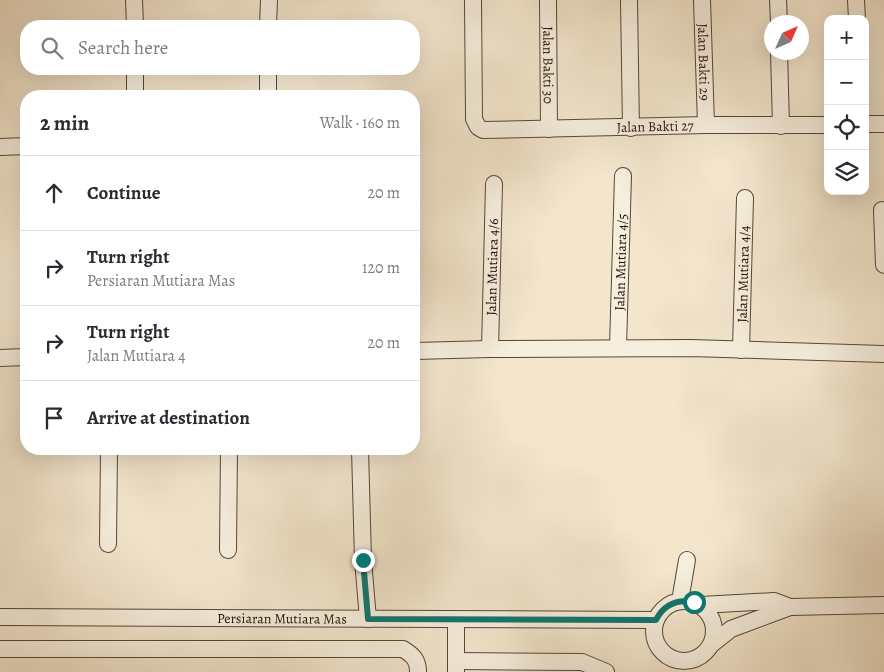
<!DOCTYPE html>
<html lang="en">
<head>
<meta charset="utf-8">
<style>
  body { margin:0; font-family:Alegreya,serif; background:#f2f2f3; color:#2b2b33 }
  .controls { position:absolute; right:15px; top:15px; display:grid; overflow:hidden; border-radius:10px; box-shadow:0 5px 20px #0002 }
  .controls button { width:45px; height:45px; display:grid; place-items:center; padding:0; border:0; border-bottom:1px solid #e1e1e2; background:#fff; color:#2b2b33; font:25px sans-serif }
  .compass { position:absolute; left:764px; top:15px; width:45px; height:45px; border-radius:50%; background:#fff; box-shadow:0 5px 20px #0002; rotate:45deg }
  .stop { position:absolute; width:15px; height:15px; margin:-11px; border:4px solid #0f766e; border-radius:50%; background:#fff }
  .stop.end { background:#0f766e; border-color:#fff; box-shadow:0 1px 5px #0008 }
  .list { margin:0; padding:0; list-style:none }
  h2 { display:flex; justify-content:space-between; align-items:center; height:65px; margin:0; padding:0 20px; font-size:21px }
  h2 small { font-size:16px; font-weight:400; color:#7c7c81 }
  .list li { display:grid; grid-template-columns:32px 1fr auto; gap:15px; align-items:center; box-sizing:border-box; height:75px; padding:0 20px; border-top:1px solid #e1e1e2 }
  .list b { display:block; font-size:19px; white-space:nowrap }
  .list p { margin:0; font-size:16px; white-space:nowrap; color:#7c7c81 }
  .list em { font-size:16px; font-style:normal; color:#7c7c81 }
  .icon { flex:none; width:28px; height:28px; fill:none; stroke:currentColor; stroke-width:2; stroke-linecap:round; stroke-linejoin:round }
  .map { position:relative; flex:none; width:884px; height:672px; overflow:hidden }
  .search { position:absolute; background:#fff; box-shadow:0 5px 20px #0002; left:20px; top:20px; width:400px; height:55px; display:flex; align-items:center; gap:12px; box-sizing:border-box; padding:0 18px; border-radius:20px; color:#7c7c81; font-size:19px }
  .panel { position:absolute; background:#fff; box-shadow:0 5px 20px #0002; left:20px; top:90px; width:400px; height:365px; border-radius:20px }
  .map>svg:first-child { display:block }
</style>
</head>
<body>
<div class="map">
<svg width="884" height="672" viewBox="0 0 884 672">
  <rect width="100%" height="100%" fill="#f3e6cd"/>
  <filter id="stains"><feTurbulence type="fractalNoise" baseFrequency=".004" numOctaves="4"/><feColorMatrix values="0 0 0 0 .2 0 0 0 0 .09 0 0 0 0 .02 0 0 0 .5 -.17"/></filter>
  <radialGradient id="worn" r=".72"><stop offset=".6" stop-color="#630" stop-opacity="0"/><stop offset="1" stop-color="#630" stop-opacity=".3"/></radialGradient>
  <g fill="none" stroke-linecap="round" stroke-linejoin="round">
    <defs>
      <g id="minor">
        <path d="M134,0L135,26"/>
        <path id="s1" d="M473,0L474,119L478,127L483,130L706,125H828"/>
        <path id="s2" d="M548,0L549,129"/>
        <path d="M629,0L631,128"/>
        <path id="s3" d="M702,0L706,125"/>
        <path d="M778,0L779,22"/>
        <path d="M856,0L857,19"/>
        <path d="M268,26L269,0"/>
        <path d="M779,52L781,126"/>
        <path d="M135,69V96"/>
        <path d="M268,96V69"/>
        <path d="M865,124H884"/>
        <path d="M0,147L26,146"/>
        <path d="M882,210L884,265"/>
        <path id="s4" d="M618,347L623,176"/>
        <path id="s5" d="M490,349L494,184"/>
        <path id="s6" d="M741,350L745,198"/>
        <path d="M414,351L490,349L691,348L884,354"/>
        <path d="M0,358L26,357"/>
        <path d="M360,449L363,560L368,619"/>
        <path d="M108,544L109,449"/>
        <path d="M228,550L229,449"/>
        <circle cx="684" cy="631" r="30"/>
        <path d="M680,601L687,560"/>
        <path d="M701,605L774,601L790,607"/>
        <path id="s7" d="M0,617L656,620"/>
        <path d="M712,644L731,629L790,607L884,605"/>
        <path d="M0,649H403C413,655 418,660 418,672"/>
        <path d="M456,661L582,662L606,672"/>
        <path d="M456,672V619"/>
      </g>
    </defs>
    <use href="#minor" stroke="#564736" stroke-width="18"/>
    <use href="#minor" stroke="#f7efde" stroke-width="16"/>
  </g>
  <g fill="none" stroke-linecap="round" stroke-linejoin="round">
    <path stroke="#0f766e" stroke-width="6" d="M363,560L368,619L656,620C664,604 677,599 694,602"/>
  </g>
  <g text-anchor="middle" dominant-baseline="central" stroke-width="4.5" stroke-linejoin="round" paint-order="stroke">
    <g font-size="14" fill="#221204" stroke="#f7efde">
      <text stroke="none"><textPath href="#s3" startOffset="62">Jalan Bakti 29</textPath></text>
      <text stroke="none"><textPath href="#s2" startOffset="65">Jalan Bakti 30</textPath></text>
      <text stroke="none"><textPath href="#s1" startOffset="306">Jalan Bakti 27</textPath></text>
      <text stroke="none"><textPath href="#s4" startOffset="85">Jalan Mutiara 4/5</textPath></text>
      <text stroke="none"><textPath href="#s5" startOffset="82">Jalan Mutiara 4/6</textPath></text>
      <text stroke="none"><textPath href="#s6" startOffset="76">Jalan Mutiara 4/4</textPath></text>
      <text stroke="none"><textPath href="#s7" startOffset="282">Persiaran Mutiara Mas</textPath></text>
    </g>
  </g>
  <rect width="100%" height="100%" filter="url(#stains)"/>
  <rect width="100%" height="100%" fill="url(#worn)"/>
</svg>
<div class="controls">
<button>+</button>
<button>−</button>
<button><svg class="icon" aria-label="locate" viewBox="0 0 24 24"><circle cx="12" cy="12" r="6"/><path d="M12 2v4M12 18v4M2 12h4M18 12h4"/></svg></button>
<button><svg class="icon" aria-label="layers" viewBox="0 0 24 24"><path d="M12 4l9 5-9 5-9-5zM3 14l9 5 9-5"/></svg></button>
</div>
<svg class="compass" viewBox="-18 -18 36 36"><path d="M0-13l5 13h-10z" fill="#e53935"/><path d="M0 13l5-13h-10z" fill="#7c7c81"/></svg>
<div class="stop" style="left:694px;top:602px"></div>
<div class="stop end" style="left:363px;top:560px"></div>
<div class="search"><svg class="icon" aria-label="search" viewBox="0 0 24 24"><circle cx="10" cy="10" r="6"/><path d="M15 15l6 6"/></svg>Search here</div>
<section class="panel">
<h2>2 min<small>Walk · 160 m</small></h2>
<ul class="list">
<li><svg class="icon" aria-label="ahead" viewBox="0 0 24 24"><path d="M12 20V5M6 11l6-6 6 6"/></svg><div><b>Continue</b></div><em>20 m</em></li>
<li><svg class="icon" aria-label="right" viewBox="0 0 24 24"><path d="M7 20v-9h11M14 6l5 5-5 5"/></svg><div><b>Turn right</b><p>Persiaran Mutiara Mas</p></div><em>120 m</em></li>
<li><svg class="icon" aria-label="right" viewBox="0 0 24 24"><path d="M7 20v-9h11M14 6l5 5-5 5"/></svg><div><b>Turn right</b><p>Jalan Mutiara 4</p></div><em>20 m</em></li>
<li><svg class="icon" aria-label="arrive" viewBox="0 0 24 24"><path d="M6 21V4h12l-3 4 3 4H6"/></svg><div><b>Arrive at destination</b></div></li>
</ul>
</section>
</div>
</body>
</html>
